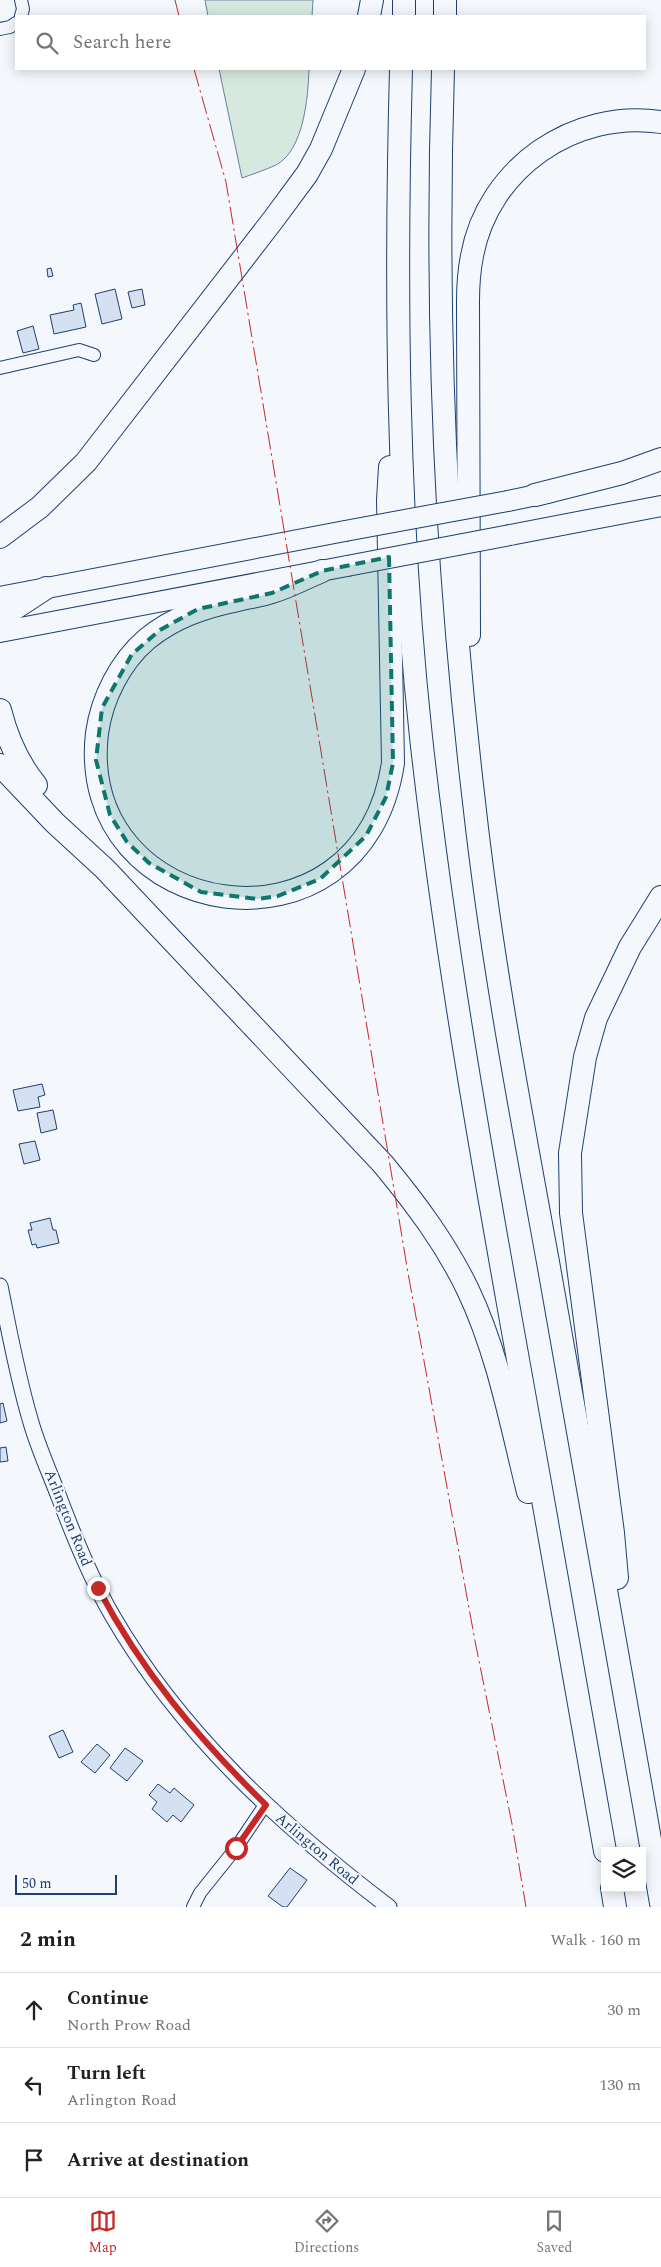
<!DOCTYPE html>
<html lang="en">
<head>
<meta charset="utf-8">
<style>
  body { margin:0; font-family:Spectral,serif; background:#f6f6f6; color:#222 }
  .controls { position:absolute; right:15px; bottom:15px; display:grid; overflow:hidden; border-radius:0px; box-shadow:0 2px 12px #0003 }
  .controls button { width:45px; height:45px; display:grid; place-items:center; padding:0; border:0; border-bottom:1px solid #e0e0e0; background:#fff; color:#222; font:25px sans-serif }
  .scale { position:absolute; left:15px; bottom:12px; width:102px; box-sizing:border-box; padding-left:5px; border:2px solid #1d3f73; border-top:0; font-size:14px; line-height:18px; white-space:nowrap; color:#1d3f73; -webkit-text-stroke:4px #f4f7fb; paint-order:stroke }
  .stop { position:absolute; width:15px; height:15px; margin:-11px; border:4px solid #c62828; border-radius:50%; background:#fff }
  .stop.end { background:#c62828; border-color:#fff; box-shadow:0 1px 5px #0008 }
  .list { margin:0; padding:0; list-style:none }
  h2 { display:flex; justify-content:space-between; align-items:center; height:65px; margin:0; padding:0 20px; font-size:21px }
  h2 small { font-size:16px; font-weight:400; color:#767676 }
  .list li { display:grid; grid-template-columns:32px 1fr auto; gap:15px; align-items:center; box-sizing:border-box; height:75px; padding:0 20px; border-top:1px solid #e0e0e0 }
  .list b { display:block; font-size:19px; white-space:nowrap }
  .list p { margin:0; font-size:16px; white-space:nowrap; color:#767676 }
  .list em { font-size:16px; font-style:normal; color:#767676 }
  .icon { flex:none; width:28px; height:28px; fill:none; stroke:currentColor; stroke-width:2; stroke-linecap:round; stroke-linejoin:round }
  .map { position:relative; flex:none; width:661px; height:1907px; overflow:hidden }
  .search { position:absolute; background:#fff; box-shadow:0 2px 12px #0003; left:15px; right:15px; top:15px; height:55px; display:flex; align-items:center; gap:12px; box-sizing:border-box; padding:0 18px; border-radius:0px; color:#767676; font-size:19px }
  .sheet { height:290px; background:#fff }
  nav { display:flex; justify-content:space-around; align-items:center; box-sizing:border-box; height:70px; border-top:1px solid #e0e0e0; background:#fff; font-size:14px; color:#767676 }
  nav a { display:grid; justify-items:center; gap:2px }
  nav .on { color:#c62828 }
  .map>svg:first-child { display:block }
</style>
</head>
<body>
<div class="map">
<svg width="661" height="1907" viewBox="0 0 661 1907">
  <rect width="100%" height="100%" fill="#f4f7fb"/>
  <g fill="#d7e8df" stroke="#687fa3">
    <path d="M205,0H313L312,16H208Z"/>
    <path d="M219,69H309C308,97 304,150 276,165C265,170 253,174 242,178Z"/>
  </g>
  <g fill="#d5e0f0" stroke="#1d3f73">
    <path d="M51,268L53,276L48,277L47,269Z"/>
    <path d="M115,289L122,319L102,324L95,294Z"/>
    <path d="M142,289L145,305L132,308L128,292Z"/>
    <path d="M81,303L86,327L54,334L50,315L74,310L73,305Z"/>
    <path d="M33,326L39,349L23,353L17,331Z"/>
    <path d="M42,1084L45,1095L38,1097L40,1107L18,1111L13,1090Z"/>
    <path d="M53,1110L57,1129L41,1133L37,1113Z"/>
    <path d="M35,1141L40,1160L24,1164L19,1144Z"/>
    <path d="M50,1218L53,1230H56L59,1243L37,1248L36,1244L32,1245L28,1230H32L30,1223Z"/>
    <path d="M3,1403L7,1421L0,1423V1404Z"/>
    <path d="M6,1447L8,1461L0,1462V1448Z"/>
    <path d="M63,1730L73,1752L59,1758L49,1736Z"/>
    <path d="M97,1744L110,1755L95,1773L81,1762Z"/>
    <path d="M125,1748L143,1761L127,1781L110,1768Z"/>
    <path d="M158,1784L170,1793L174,1788L194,1805L181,1822L173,1815L167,1822L152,1809L157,1802L149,1795Z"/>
    <path d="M290,1868L307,1880L287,1907H283L268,1896Z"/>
  </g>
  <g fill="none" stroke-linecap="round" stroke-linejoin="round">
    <defs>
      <g id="minor">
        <path d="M21,16L23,9L21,0"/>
        <path d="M0,29L10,27L16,23"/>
        <path d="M0,368L79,350L94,355"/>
        <path d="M193,1907L200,1893L236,1848L265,1805"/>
      </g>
      <path id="tertiary" d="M0,1286C9,1330 17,1375 30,1419C37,1445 49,1471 59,1497C74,1537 90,1577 112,1615C180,1733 281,1825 389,1907"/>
      <g id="trunk">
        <path d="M508,501L551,492"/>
        <path d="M510,535L661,506"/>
        <path d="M0,597L345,531"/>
        <path d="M0,632L347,566"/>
      </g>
      <g id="motorway">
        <path d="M369,16L372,0"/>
        <path d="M404,16V0"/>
        <path d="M445,16V0"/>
        <path d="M401,69C395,291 397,515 421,737C443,935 477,1130 512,1326C543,1501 575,1676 605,1851"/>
        <path d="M443,69C435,314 445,558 474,802C491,956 520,1109 548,1262C586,1475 624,1689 661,1903"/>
        <path d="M535,495L622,473L661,459"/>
        <path d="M0,537L40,507L86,462L273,220L307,174L321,149L354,69"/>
        <path d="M322,571C305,578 289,587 272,592C261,596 249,597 238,600C204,607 174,617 147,639C120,662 102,698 97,733C75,923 362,969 393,763L388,500L390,467"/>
        <path d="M0,618L46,588"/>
        <path d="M469,635L468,301C468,286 469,271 472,256C488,168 574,109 661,122"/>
        <path d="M0,710C7,738 17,762 36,785"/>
        <path d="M0,765L55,823L105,869L383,1164C416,1204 446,1244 468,1290C498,1353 511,1424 528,1492"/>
        <path d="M617,1578L613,1533L571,1213L570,1153L585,1057L596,1018L630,947L661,897"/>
        <path d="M612,1888L615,1907"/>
      </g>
    </defs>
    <use href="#minor" stroke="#1d3f73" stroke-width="14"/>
    <use href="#tertiary" stroke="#1d3f73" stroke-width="17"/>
    <use href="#trunk" stroke="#1d3f73" stroke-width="22"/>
    <use href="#motorway" stroke="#1d3f73" stroke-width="24"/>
    <use href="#minor" stroke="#f4f7fb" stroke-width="12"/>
    <use href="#tertiary" stroke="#f4f7fb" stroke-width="15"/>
    <use href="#trunk" stroke="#f4f7fb" stroke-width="20"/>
    <use href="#motorway" stroke="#f4f7fb" stroke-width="22"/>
    <defs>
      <g id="trunk-bridge">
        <path d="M345,531L508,501"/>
        <path d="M347,566L510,535"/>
      </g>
    </defs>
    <use href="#trunk-bridge" stroke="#1d3f73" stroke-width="22" stroke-linecap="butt"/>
    <use href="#trunk-bridge" stroke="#f4f7fb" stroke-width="20"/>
    <g stroke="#c62828" stroke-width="1" stroke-dasharray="18 4 2.5 4" stroke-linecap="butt">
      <path d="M175,0L179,16"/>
      <path d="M194,69L226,182L408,1273L475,1641L512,1824L526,1907"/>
    </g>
  </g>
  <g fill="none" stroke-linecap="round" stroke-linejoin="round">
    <path stroke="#c62828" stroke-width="6" d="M98,1588C142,1672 198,1738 266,1805L236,1848"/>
  </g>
  <path fill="#0f766e" fill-opacity="0.2" stroke="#0f766e" stroke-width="4" stroke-dasharray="10 6" stroke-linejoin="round" d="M389,557L393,763L386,797L366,836L320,879L278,896L258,899L201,892L149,863L127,842L110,815L96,760L102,708L132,654L160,630L198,609L272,593L322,571Z"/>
  <g text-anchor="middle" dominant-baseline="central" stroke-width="4" stroke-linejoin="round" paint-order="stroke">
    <g font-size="15" fill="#1d3f73" stroke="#f4f7fb">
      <text transform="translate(68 1518) rotate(68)">Arlington Road</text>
      <text transform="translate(317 1849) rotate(40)">Arlington Road</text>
    </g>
  </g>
</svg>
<div class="controls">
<button><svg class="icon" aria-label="layers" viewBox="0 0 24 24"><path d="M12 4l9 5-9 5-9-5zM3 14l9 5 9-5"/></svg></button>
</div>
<div class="scale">50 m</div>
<div class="stop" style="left:236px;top:1848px"></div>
<div class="stop end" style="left:98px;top:1588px"></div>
<div class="search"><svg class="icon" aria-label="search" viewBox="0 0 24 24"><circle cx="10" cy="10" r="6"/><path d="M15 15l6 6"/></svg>Search here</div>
</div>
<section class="sheet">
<h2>2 min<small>Walk · 160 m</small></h2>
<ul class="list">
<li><svg class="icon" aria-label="ahead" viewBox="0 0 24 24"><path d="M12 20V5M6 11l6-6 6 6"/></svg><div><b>Continue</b><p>North Prow Road</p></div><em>30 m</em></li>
<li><svg class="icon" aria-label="left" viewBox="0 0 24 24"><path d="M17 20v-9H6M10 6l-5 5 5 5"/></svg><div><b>Turn left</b><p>Arlington Road</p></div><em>130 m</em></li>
<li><svg class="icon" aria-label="arrive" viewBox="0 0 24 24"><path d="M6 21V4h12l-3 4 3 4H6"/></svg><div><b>Arrive at destination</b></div></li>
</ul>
</section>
<nav>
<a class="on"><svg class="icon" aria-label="map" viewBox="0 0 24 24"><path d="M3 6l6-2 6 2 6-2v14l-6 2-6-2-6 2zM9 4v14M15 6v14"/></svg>Map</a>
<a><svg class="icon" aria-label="directions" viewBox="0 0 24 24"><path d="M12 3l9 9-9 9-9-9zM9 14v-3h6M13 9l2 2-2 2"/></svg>Directions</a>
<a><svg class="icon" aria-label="saved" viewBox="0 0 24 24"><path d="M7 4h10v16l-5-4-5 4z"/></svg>Saved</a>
</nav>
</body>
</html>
